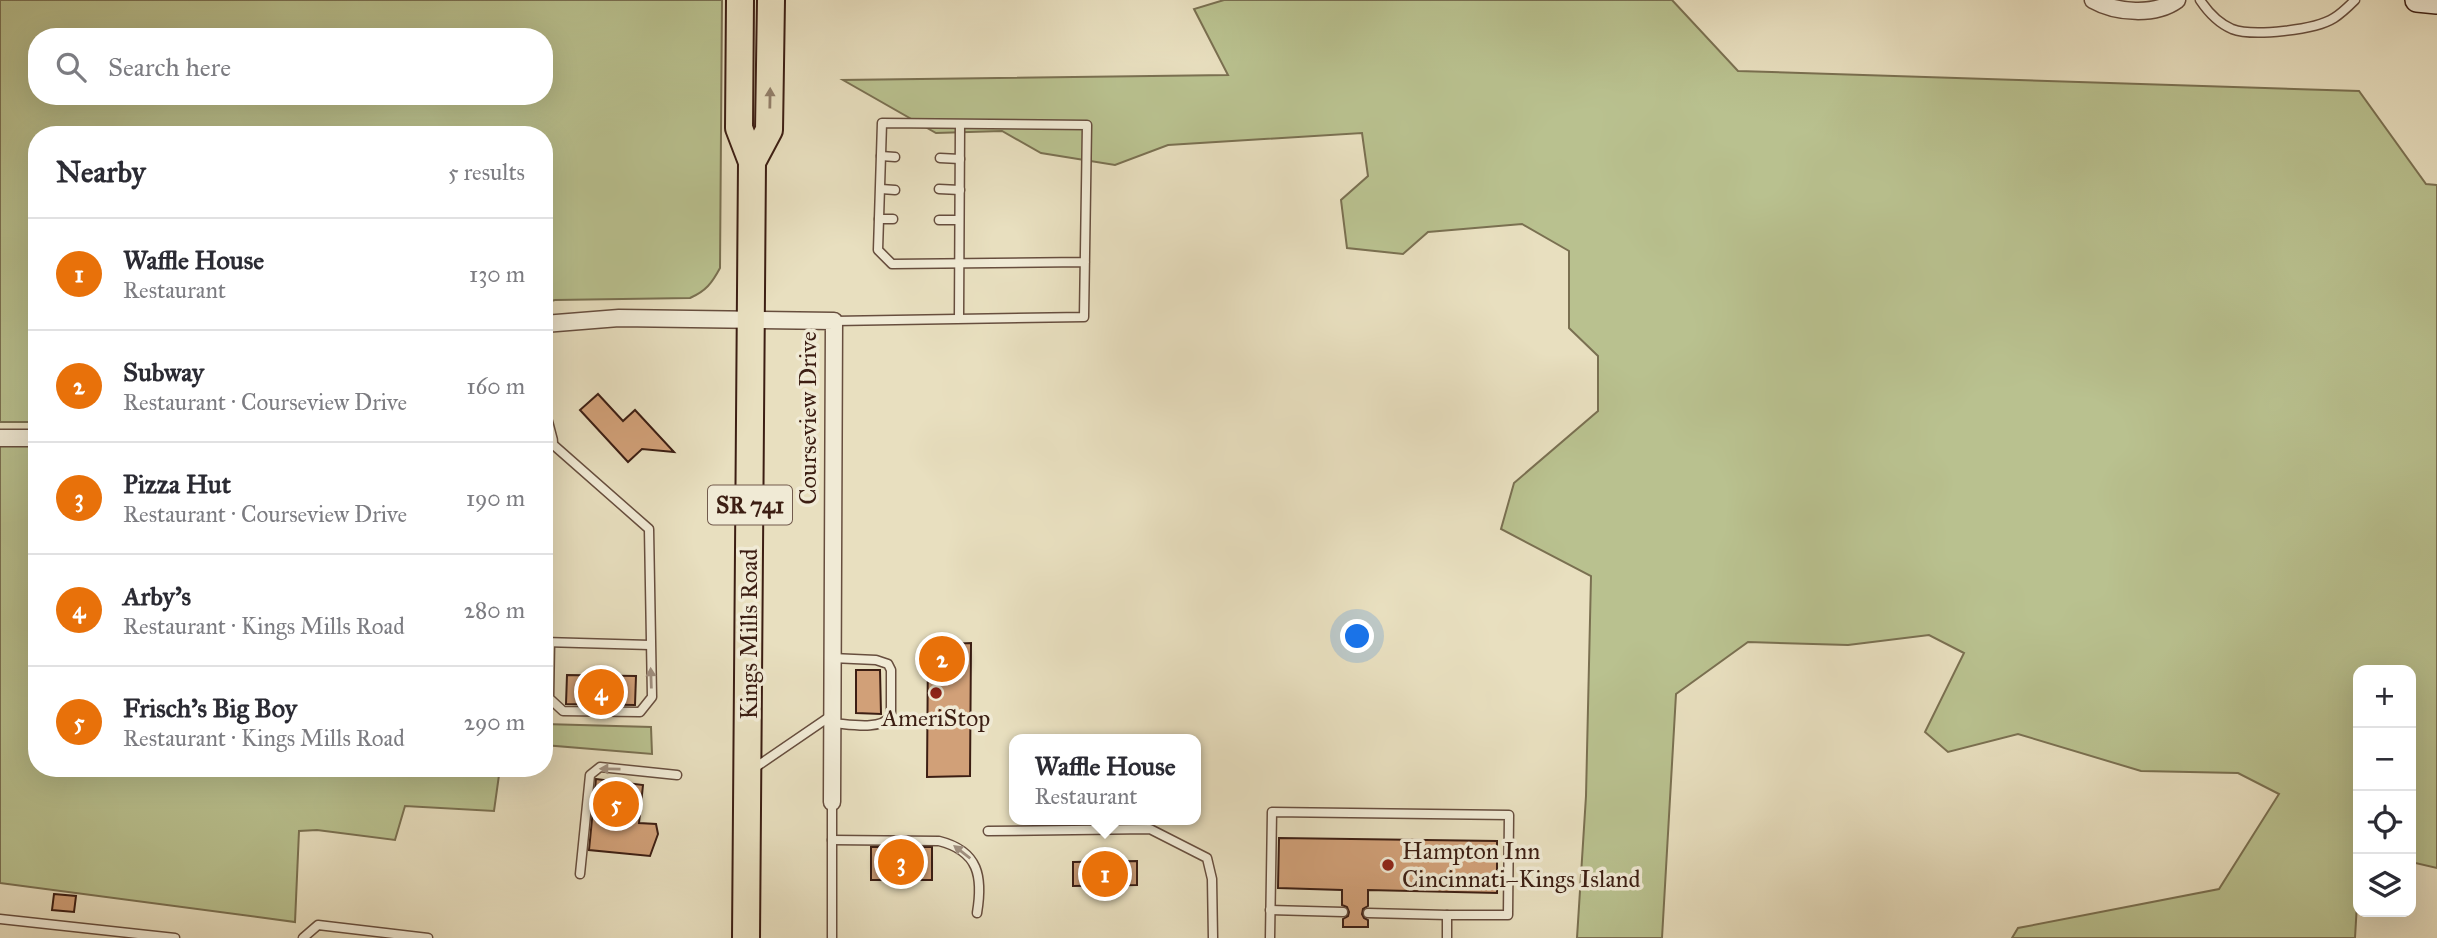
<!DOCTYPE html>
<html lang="en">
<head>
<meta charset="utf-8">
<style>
  body { margin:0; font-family:"IM FELL Great Primer",serif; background:#f2f2f3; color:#2b2b33 }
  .controls { position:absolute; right:21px; bottom:21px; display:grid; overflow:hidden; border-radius:14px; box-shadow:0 7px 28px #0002 }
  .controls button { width:63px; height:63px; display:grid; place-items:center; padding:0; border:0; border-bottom:2px solid #e1e1e2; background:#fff; color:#2b2b33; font:35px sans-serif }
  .you { position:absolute; left:1358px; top:637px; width:24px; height:24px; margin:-18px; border:5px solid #fff; border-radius:50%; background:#1a73e8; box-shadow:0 0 0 10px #1a73e833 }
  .badge { display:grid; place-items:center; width:46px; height:46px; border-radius:50%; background:#8f2418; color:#fff; font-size:23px; font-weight:700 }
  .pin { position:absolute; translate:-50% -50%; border:4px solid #fff; box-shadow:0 2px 7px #0006 }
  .popup { position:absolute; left:1009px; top:734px; width:192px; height:91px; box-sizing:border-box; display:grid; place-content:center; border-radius:14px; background:#fff; filter:drop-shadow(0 2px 5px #0005); font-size:23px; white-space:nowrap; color:#7c7c81 }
  .popup b { font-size:26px; color:#2b2b33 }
  .popup::after { content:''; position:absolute; left:50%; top:100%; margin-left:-14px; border:14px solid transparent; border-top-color:#fff }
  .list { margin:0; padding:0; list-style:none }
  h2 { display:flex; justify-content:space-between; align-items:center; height:91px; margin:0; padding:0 28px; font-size:30px }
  h2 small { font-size:23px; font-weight:400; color:#7c7c81 }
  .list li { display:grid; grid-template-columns:46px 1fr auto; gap:21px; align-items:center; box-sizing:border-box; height:112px; padding:0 28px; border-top:2px solid #e1e1e2 }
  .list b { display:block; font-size:26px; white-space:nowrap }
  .list p { margin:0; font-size:23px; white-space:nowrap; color:#7c7c81 }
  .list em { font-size:23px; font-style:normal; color:#7c7c81 }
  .icon { flex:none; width:38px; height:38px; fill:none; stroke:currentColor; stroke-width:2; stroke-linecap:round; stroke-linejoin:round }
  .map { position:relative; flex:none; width:2437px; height:938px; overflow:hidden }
  .search { position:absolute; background:#fff; box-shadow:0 7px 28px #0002; left:28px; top:28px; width:525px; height:77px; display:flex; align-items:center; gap:18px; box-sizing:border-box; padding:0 24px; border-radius:28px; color:#7c7c81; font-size:26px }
  .panel { position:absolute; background:#fff; box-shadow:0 7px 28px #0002; left:28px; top:126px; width:525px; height:651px; border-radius:28px }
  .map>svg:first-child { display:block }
</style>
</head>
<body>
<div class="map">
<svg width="2437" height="938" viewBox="0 0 2437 938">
  <rect width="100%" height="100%" fill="#e8dfbf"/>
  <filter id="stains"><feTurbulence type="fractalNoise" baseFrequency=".00286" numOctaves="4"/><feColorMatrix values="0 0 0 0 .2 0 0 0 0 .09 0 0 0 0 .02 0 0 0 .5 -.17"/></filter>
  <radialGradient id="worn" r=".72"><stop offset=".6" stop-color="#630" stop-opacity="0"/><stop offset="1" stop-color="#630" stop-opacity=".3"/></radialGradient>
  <g fill="#b9c18f" stroke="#7a7051" stroke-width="2" fill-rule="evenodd">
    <path d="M0,0H722L720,268C712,283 706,291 690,298L555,300L544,303V135H37V422H0ZM37,37H544V96H37Z"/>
    <path d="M1224,0H1672L1738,71L2359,91L2426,184L2437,185V868L2411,862V670H2358V886L2355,938H2012L2018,928L2219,889L2279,794L2238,773L2141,771L2018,734L1948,752L1925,732L1964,653L1929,635L1848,645L1748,642L1676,694L1662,938H1577L1586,796L1591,576L1501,529L1514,483L1598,411V356L1569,328V251L1522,224L1428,232L1403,254L1347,248L1341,200L1368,176L1362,133L1168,145L1115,165L1041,153L1002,131L936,133L843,80L1228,75L1194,9Z"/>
    <path d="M0,438H37V768H500L494,811L405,806L395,840L317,830L299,831L295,922L0,883Z"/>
    <path d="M544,724L651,727L652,754L544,745Z"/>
  </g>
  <g fill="#d1a078" stroke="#3c1e13" stroke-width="2">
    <path d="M598,394L623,421L635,410L674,452L642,449L628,462L580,410Z"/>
    <path d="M971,643L970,776L927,777L928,645Z"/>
    <path d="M856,670H880L881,714L856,713Z"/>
    <path d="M567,675L636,676L635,705L566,704Z"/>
    <path d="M596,779L643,785L639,823L656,824L658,834L650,856L589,850Z"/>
    <path d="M1279,838L1497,841V893L1368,890V906L1363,909L1362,914L1364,918L1368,920V927H1343V919L1348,916L1349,912L1347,907L1342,905V890L1278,888Z"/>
    <rect x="871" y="847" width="61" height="33"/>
    <path d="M1137,861V885L1073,886V862Z"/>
    <path d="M54,894L76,896L74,912L52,910Z"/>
  </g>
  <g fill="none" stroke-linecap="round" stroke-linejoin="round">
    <defs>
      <g id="lane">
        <path d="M2200,0C2208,12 2218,23 2232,29C2253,37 2315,30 2334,18C2342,13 2349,6 2355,0"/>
        <path d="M881,156L895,157"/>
        <path d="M940,158L960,159"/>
        <path d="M881,189L895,190"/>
        <path d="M939,189L960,190"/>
        <path d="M879,219H893"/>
        <path d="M939,220H959"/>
        <path d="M959,318L960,125"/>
        <path d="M834,321L1084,317L1087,125L882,123L878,250L892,264L1085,262"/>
        <path d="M549,441L649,529L652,697L640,712L563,711L549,698L550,642"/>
        <path d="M544,642L650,645"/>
        <path d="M832,658L876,660L888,664L891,670V716C880,731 849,724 832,723"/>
        <path d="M753,769L832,715"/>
        <path d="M832,802V938"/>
        <path d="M988,831L1150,829L1207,858L1212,879L1213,938"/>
        <path d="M832,840L939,841C979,851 983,877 977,913"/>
        <path d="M580,874L590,775L600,767L677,775"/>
        <path d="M1270,910L1343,912"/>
        <path d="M1368,913L1447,915"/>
        <path d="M0,919L175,938"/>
        <path d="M303,938L318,925L428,938"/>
        <path d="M1270,938L1272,812L1509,815L1508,915H1447V938"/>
      </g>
      <g id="street">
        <path d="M2093,0C2116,13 2155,16 2177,0"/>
        <path d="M544,324L619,318L834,321L832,802"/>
        <path d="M544,422L549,441"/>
        <path d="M0,438H37"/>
      </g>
      <path id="secondary" d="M2417,0L2437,2"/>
      <g id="primary">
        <path d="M740,0L739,128L752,162L746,938"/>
        <path d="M752,162L769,130L771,0"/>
      </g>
    </defs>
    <use href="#lane" stroke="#674e3e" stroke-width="11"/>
    <use href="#street" stroke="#674e3e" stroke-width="19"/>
    <use href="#secondary" stroke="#3c1e13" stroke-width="26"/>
    <use href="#primary" stroke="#3c1e13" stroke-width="30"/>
    <use href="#lane" stroke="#f0ead5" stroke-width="8"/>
    <use href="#street" stroke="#f0ead5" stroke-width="16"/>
    <use href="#secondary" stroke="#f0ead5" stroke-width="23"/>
    <use href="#primary" stroke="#e8dfbf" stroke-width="26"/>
  </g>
  <defs><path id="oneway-solid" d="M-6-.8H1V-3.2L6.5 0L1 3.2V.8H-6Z" transform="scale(1.75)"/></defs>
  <use fill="#927e69" href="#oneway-solid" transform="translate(770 98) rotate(-89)"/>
  <g fill="#9f8e7e">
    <use href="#oneway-solid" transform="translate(651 678) rotate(-92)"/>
    <use href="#oneway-solid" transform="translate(610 769) rotate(-179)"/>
    <use href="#oneway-solid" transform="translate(962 852) rotate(-142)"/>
  </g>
  <g fill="#8f2418" stroke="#f0ead5" stroke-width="2.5">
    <circle cx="936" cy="693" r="7"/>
    <circle cx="1388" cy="865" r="7"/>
  </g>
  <g text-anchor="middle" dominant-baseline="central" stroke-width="7" stroke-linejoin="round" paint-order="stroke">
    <rect fill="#f0ead5" stroke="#725b4d" stroke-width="2" x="708" y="485.5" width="84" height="39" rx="5"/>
    <g font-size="23" font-weight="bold" fill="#3c1e13">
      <text x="750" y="505">SR 741</text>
    </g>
    <g font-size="24" fill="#3c1e13" stroke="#f0ead5">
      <text transform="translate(808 418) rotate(-90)">Courseview Drive</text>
      <text transform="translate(749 634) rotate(-90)">Kings Mills Road</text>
    </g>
    <g font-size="24" fill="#3c1e13" stroke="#f0ead5">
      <text x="936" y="718">AmeriStop</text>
      <text x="1402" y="851" text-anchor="start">Hampton Inn<tspan x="1402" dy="28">Cincinnati–Kings Island</tspan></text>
    </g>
  </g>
  <rect width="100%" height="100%" filter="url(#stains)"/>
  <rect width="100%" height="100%" fill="url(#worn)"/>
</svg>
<div class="controls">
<button>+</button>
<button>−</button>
<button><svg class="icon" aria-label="locate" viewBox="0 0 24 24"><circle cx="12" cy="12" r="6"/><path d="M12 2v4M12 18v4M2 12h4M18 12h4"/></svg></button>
<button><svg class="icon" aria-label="layers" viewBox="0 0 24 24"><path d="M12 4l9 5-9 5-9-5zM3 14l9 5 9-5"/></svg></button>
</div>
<div class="you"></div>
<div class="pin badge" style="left:1105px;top:874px;background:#e8710a">1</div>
<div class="popup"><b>Waffle House</b>Restaurant</div>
<div class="pin badge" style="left:942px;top:659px;background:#e8710a">2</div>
<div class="pin badge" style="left:901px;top:862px;background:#e8710a">3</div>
<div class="pin badge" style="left:601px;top:692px;background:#e8710a">4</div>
<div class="pin badge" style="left:616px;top:804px;background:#e8710a">5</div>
<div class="search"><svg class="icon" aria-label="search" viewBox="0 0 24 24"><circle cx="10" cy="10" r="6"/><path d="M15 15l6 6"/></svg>Search here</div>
<section class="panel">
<h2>Nearby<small>5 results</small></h2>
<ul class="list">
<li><span class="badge" style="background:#e8710a">1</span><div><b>Waffle House</b><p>Restaurant</p></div><em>130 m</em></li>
<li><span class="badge" style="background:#e8710a">2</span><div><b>Subway</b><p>Restaurant · Courseview Drive</p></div><em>160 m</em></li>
<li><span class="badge" style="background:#e8710a">3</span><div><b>Pizza Hut</b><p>Restaurant · Courseview Drive</p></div><em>190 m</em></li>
<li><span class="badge" style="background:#e8710a">4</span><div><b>Arby's</b><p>Restaurant · Kings Mills Road</p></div><em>280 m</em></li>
<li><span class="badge" style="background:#e8710a">5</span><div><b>Frisch's Big Boy</b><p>Restaurant · Kings Mills Road</p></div><em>290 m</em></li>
</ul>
</section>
</div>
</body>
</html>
